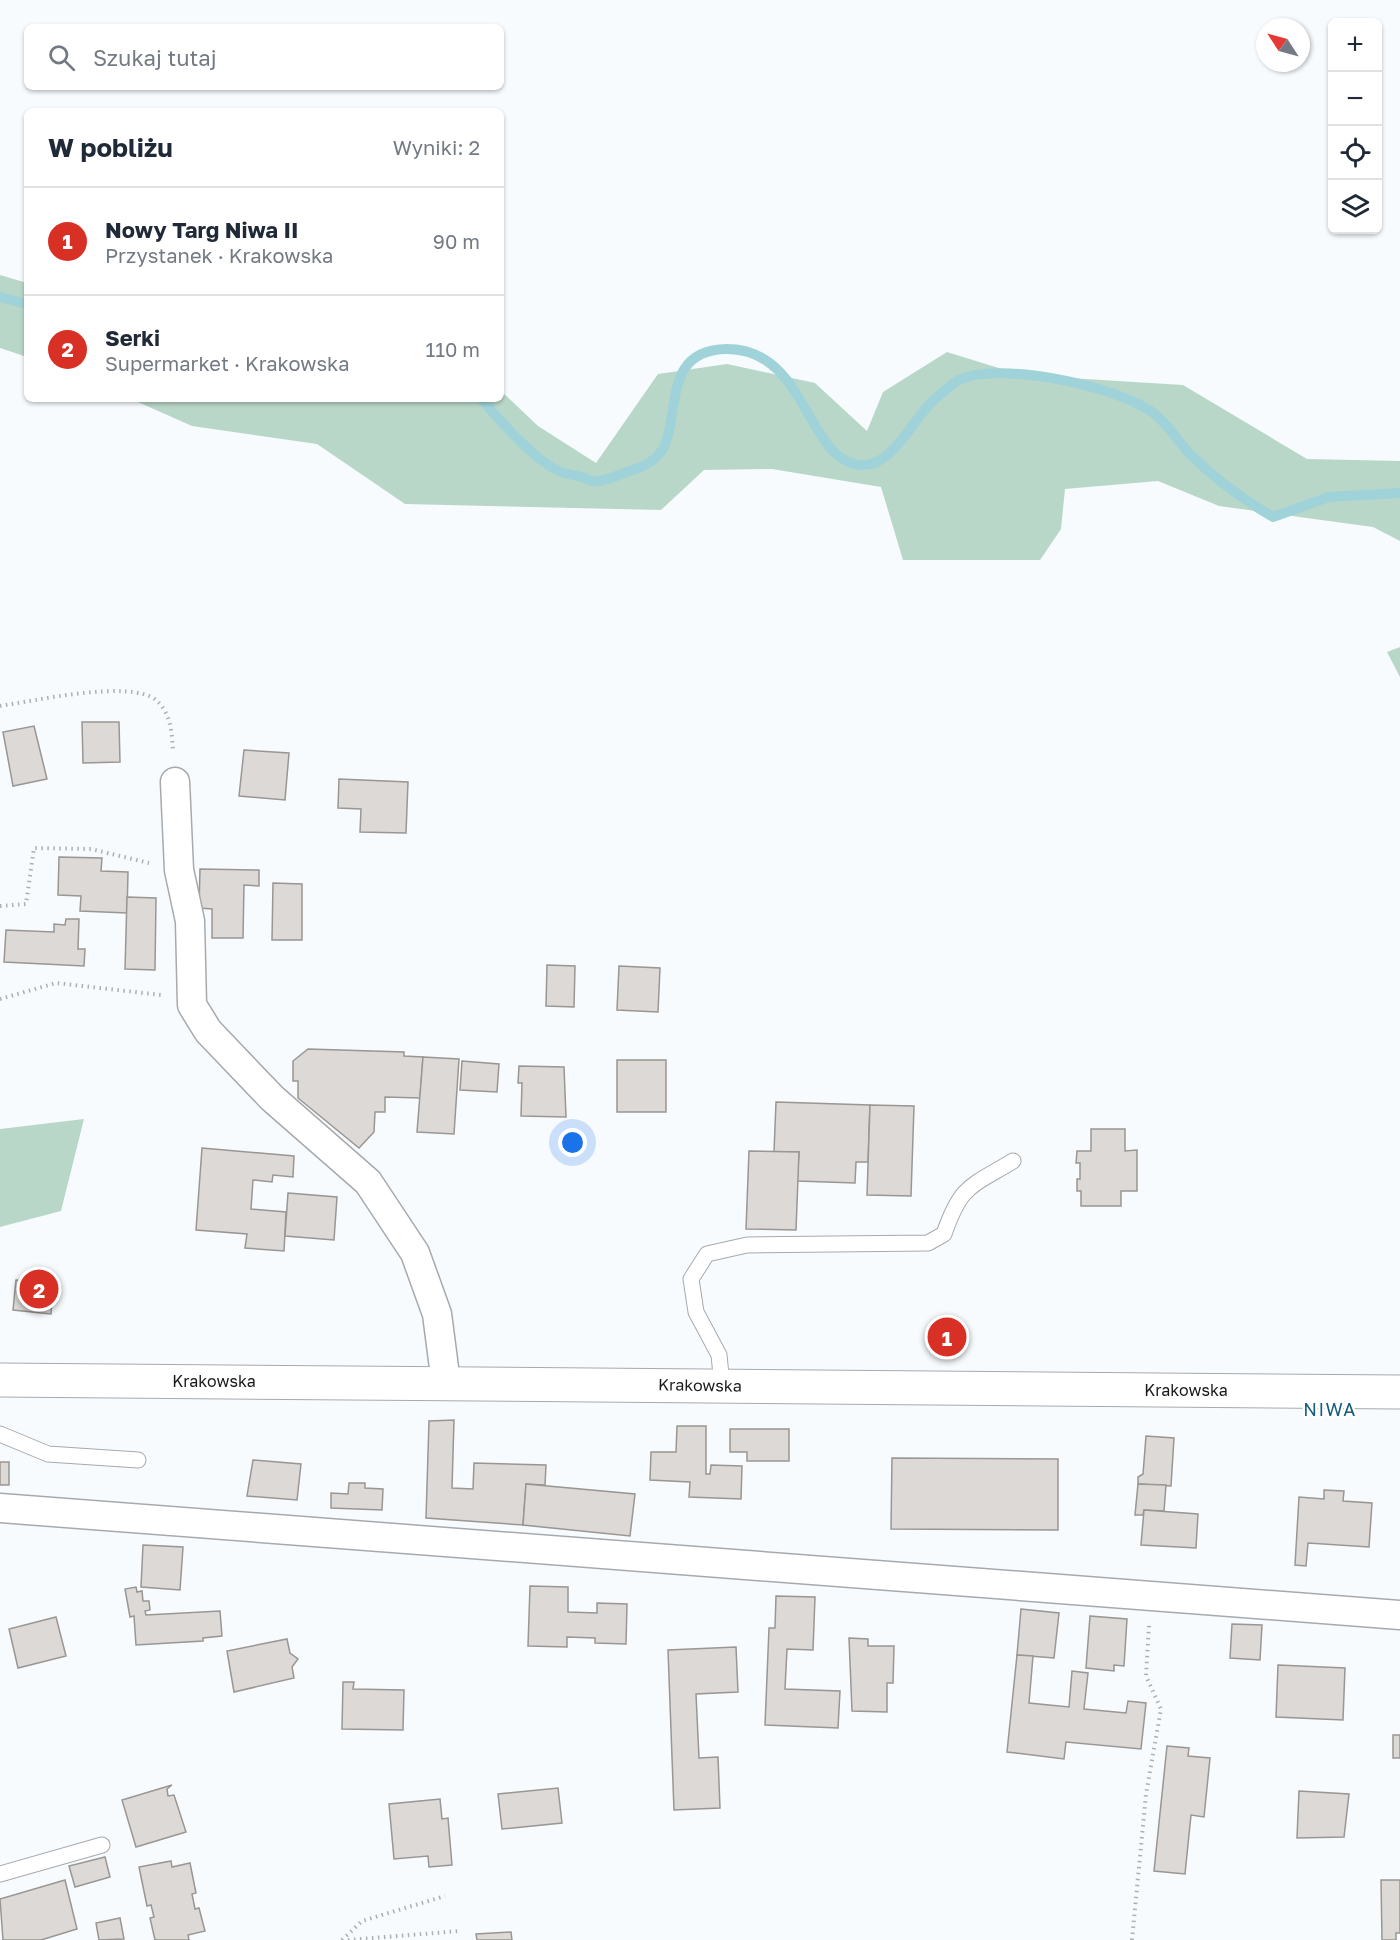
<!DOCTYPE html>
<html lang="pl">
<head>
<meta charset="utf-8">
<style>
  body { margin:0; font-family:"Golos Text",sans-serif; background:#f2f2f3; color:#1f2937 }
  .controls { position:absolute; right:18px; top:18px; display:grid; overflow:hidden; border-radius:9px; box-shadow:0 2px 4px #0004 }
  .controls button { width:54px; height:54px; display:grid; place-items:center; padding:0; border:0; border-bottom:2px solid #e0e1e3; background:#fff; color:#1f2937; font:30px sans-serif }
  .compass { position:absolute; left:1256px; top:18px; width:54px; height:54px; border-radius:50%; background:#fff; box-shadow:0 2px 4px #0004; rotate:306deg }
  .you { position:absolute; left:573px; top:1143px; width:21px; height:21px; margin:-15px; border:4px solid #fff; border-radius:50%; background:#1a73e8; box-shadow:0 0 0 9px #1a73e833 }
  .badge { display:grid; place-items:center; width:39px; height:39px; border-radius:50%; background:#d93025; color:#fff; font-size:20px; font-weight:700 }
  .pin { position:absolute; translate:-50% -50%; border:3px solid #fff; box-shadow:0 2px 6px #0006 }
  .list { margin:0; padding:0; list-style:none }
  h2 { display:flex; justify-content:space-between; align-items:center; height:78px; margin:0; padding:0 24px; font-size:26px }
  h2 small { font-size:20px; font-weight:400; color:#747a83 }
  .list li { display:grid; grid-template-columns:39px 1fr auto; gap:18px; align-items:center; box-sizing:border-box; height:108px; padding:0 24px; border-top:2px solid #e0e1e3 }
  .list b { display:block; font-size:22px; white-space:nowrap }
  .list p { margin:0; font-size:20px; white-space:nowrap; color:#747a83 }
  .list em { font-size:20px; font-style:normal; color:#747a83 }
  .icon { flex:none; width:33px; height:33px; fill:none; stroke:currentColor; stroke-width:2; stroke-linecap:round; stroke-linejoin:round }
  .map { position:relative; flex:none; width:1400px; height:1940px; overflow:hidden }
  .search { position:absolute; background:#fff; box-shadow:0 2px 4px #0004; left:24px; top:24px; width:480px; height:66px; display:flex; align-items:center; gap:15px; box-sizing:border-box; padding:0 21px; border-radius:9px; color:#747a83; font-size:22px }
  .panel { position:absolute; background:#fff; box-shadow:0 2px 4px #0004; left:24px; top:108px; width:480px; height:294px; border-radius:9px }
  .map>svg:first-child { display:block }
</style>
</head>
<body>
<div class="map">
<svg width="1400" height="1940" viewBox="0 0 1400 1940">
  <rect width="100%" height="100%" fill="#f7fbfe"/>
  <g fill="#b9d7c8">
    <path d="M0,275L27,283V357L0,348Z"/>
    <path d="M947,352L1021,375L1183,385L1307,459L1400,461V541L1373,527L1219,506L1158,481L1065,489L1061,529L1040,560H903L881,487L772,469L704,470L661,510L405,504L317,444L192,426L131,399H501V391L538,426L596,463L658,374L727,364L815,383L867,431L883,392Z"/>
    <path d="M1400,647V677L1387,652Z"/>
    <path d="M84,1119L61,1211L0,1227V1129Z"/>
  </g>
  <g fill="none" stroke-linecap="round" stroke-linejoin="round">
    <g stroke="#a0d3d9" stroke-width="10">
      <path d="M0,297L27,304"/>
      <path d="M481,399C500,420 532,458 557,470C564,474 574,475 582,477C586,479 592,482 597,481C606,481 618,475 627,472C643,467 660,460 666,442C679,405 666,350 727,349C808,349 806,463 862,465C894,467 915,414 936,398C944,392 953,382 961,379C1003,362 1116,386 1152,412C1167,422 1178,442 1190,454C1216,480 1242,499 1273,517L1329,497L1400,493"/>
    </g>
  </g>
  <g fill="#dcd9d6" stroke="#999693" stroke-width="1.5">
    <path d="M82,722H119L120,762L83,763Z"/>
    <path d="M34,726L47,779L13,786L3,732Z"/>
    <path d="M244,750L289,753L285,800L239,796Z"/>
    <path d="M339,779L408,782L406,833L360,832L361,809L338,808Z"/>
    <path d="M59,857L102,858L101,871L128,872L127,913L80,911L81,896L58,895Z"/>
    <path d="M200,869L259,870V886L244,885L243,938H212V909L199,908Z"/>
    <path d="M273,883L302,884V940H272Z"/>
    <path d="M127,897L156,898L155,970L125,969Z"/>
    <path d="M66,919H79L78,949H85L84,966L4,962L6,930L54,932V924L65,925Z"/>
    <path d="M547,965L575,966L574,1007L546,1006Z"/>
    <path d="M619,966L660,968L658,1012L617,1010Z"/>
    <path d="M308,1049L404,1052V1056L423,1057L420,1098L385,1097V1112H375L374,1132L359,1148L298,1098V1081H293V1061Z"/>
    <path d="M423,1057L459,1059L454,1134L417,1132Z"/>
    <rect x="617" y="1060" width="49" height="52"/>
    <path d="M462,1061L499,1064L497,1092L460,1090Z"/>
    <path d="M519,1066L564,1067L566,1117L521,1116L522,1083H518Z"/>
    <path d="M776,1102L870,1105L868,1162H856L855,1183L797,1181L799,1152H774Z"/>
    <path d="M870,1105L914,1106L911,1196L867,1195Z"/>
    <path d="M1091,1129H1125V1151L1137,1150V1191H1121V1206H1081V1191H1077V1179H1080V1163H1076L1077,1151H1091Z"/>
    <path d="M202,1148L294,1156L293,1177L273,1175L272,1182L253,1180L251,1209L286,1212L284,1251L245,1248L247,1234L196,1230Z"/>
    <path d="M749,1151L799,1152L796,1230L746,1229Z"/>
    <path d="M288,1193L337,1197L334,1240L285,1236Z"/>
    <path d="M16,1280L53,1283L51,1314L13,1310Z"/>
    <path d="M454,1420L452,1488L473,1489L474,1463L546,1465L545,1485L526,1484L523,1525L426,1518L429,1421Z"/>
    <path d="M677,1426H706V1474H710L711,1465L742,1466L741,1499L689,1497L690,1482L650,1480L651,1452H676Z"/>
    <path d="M730,1429H789V1461H747V1452H730Z"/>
    <path d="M1146,1436L1174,1438L1171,1486L1138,1484V1477L1143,1474Z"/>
    <path d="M892,1458L1058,1459V1530L891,1529Z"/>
    <path d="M253,1460L301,1464L297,1500L247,1496Z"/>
    <rect x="0" y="1462" width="9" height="23"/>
    <path d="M349,1483H365V1488L383,1489L382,1510L331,1508V1493L348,1494Z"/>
    <path d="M526,1484L635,1494L630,1536L523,1525Z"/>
    <path d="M1138,1484L1166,1485L1164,1511L1144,1510L1143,1515H1135Z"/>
    <path d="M1324,1490L1344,1491L1343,1501L1372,1503L1369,1547L1308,1543L1306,1566L1295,1565L1299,1497L1324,1499Z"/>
    <path d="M1144,1510L1198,1514L1196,1548L1141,1545Z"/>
    <path d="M143,1545L183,1547L180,1590L141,1587Z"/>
    <path d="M530,1586L568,1587V1612L597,1613V1603L627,1604L626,1644L595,1643V1638L567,1637V1647L528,1646Z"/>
    <path d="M136,1587L137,1592L142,1591L143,1601H149L150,1610L145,1611L146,1615L220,1611L222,1636L203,1638V1641L136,1645L134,1616L130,1617L125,1589Z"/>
    <path d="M776,1596L815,1597L813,1650L787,1649L785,1689L840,1691L838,1728L765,1725L769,1628H775Z"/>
    <path d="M1021,1609L1059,1613L1054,1658L1017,1655Z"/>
    <path d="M1090,1616L1127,1619L1124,1666L1114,1665V1671L1086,1668Z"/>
    <path d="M56,1617L66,1656L18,1668L9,1629Z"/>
    <path d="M1232,1624L1262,1625L1260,1660L1230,1658Z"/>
    <path d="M849,1638L868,1639V1646H894L893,1683H887V1712L852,1711Z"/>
    <path d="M287,1639L290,1653L298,1659L292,1667L294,1678L234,1692L227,1651Z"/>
    <path d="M736,1647L738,1692L696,1694L699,1758L718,1757L720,1808L674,1810L668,1650Z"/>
    <path d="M1017,1655L1033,1656L1029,1703L1069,1707L1072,1671L1088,1673L1084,1709L1126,1713L1128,1701L1146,1703L1141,1749L1066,1742L1064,1759L1007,1752Z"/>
    <path d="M1278,1665L1345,1668L1343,1720L1276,1717Z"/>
    <path d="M343,1682H354L353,1689L404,1690L403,1730L342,1729Z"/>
    <rect x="1393" y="1735" width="7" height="23"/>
    <path d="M1167,1746L1189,1748L1188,1756L1210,1758L1204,1817L1191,1815L1185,1874L1154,1871Z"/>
    <path d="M172,1785L167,1789L168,1796L174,1795L186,1832L136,1847L122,1800Z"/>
    <path d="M558,1788L562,1823L502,1829L498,1794Z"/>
    <path d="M1299,1791L1349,1794L1344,1837L1297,1838Z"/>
    <path d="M440,1799L442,1819L448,1818L452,1865L429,1867L428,1856L394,1859L389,1804Z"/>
    <path d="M105,1857L110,1877L75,1887L69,1866Z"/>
    <path d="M171,1861L172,1867L190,1863L196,1893L192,1894L195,1909L199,1908L205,1931L188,1935L189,1940H155L150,1918L154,1917L151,1905L147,1906L139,1867Z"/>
    <path d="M65,1880L77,1929L41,1940H3L0,1899Z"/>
    <path d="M1381,1880H1400V1933H1396V1940H1382Z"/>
    <path d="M120,1918L124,1939L99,1940L96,1923Z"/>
    <path d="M511,1932L512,1940H477L476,1934Z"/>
  </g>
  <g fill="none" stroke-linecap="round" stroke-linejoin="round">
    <defs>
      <g id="lane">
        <path d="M722,1385L719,1355L696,1312L691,1279L707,1254L747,1245L928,1243L944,1234C961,1185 970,1187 1013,1161"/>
        <path d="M0,1434L48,1454L138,1460"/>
        <path d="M0,1874L102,1845"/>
      </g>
      <g id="street">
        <path d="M175,782L179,870L190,921L192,1005L208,1031L272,1098L368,1182L415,1253L437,1314L446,1383"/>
        <path d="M0,1508L1400,1615"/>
      </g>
      <path id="secondary" d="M0,1380L1400,1392"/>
    </defs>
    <use href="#lane" stroke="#a6aaad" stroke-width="17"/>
    <use href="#street" stroke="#a6aaad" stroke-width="31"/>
    <use href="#secondary" stroke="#a6aaad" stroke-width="35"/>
    <g stroke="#adb0b2" stroke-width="4" stroke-dasharray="1.5 4.5" stroke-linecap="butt">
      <path d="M0,706C34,701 130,679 156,700C171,713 172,733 173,751"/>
      <path d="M0,906L26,904L34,848L91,849L149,863"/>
      <path d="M0,999L56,983L161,995"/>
      <path d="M342,1940L362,1921L445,1896"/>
      <path d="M348,1940L460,1931"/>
      <path d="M1132,1940L1146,1794L1161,1709L1146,1676L1149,1625"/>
    </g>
    <use href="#lane" stroke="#fff" stroke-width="15"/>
    <use href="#street" stroke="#fff" stroke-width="28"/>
    <use href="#secondary" stroke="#fff" stroke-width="33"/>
  </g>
  <g text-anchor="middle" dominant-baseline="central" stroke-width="4.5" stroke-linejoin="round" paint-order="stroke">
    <g font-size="16" fill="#18191b" stroke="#fff">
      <text x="214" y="1381">Krakowska</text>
      <text transform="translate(700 1385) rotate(1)">Krakowska</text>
      <text x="1186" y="1390">Krakowska</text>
    </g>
    <g font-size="18" letter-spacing="1.5" fill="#175e79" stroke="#fff">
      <text x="1330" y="1409">NIWA</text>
    </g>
  </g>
</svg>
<div class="controls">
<button>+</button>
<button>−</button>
<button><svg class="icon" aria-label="locate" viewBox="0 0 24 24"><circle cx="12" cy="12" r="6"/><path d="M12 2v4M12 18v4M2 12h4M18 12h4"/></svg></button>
<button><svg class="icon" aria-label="layers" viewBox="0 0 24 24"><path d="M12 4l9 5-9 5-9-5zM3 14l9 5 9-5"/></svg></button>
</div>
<svg class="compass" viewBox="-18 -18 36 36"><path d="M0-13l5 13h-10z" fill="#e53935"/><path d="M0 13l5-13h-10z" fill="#747a83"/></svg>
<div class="you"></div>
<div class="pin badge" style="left:947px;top:1337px">1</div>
<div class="pin badge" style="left:39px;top:1289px">2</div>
<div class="search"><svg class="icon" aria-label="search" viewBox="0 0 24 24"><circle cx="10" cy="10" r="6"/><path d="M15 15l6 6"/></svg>Szukaj tutaj</div>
<section class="panel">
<h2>W pobliżu<small>Wyniki: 2</small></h2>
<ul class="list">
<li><span class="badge">1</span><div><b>Nowy Targ Niwa II</b><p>Przystanek · Krakowska</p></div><em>90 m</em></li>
<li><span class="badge">2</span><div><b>Serki</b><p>Supermarket · Krakowska</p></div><em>110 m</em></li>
</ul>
</section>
</div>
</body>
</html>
